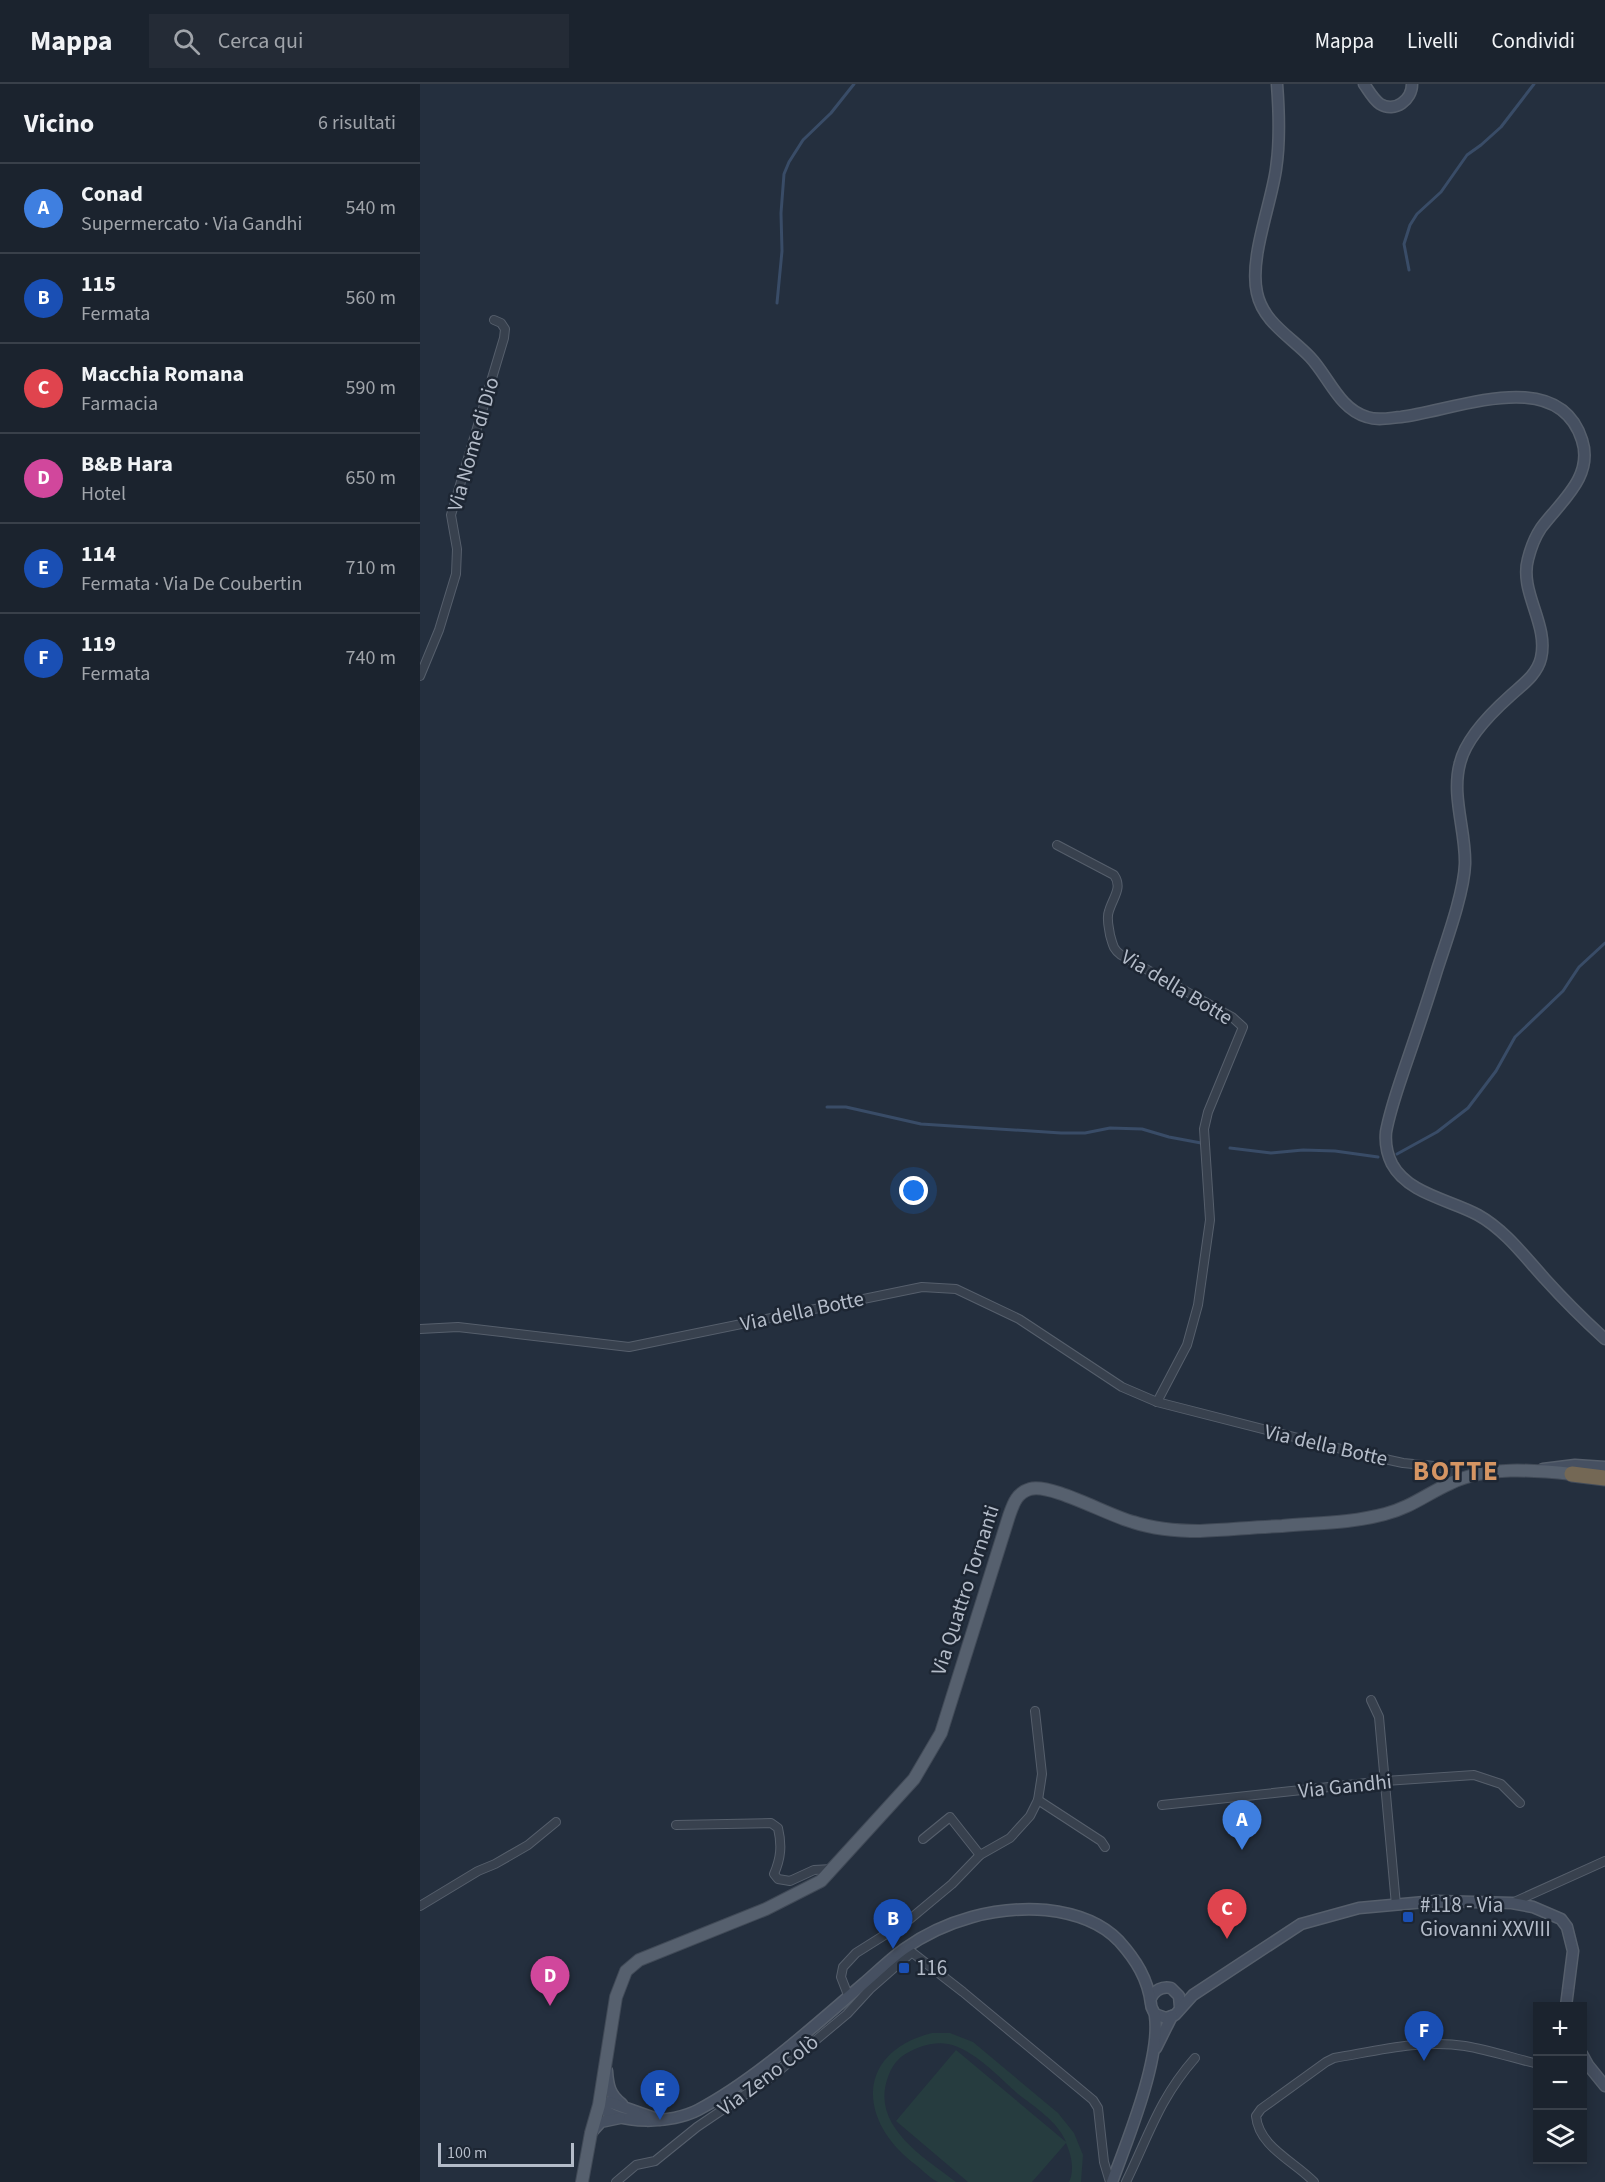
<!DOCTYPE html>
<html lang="it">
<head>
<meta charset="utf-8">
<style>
  body { margin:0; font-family:"Source Sans 3",sans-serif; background:#242b36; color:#f1f3f6 }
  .controls { position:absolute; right:18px; bottom:18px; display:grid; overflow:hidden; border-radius:0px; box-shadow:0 3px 15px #0003 }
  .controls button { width:54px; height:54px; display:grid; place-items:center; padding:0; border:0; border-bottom:2px solid #39404a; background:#1b232e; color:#f1f3f6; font:30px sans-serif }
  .scale { position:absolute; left:18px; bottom:15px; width:136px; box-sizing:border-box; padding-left:6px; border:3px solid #b4bcc9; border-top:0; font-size:16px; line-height:21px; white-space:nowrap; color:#b4bcc9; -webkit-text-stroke:4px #1d2633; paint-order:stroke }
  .you { position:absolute; left:494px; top:1107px; width:21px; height:21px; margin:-15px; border:4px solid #fff; border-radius:50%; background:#1a73e8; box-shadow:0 0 0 9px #1a73e833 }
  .badge { display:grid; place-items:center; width:39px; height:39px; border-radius:50%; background:#b45309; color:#fff; font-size:20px; font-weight:700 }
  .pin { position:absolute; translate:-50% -50px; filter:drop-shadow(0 2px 3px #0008) }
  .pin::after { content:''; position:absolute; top:32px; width:21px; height:18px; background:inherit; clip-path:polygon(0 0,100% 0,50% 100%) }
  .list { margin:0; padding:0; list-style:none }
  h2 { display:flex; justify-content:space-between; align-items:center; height:78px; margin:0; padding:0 24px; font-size:26px }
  h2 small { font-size:20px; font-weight:400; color:#a0a4aa }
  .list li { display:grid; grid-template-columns:39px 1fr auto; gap:18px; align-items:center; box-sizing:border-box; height:90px; padding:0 24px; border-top:2px solid #39404a }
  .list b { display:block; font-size:22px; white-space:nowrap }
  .list p { margin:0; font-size:20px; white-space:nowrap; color:#a0a4aa }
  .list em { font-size:20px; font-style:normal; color:#a0a4aa }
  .icon { flex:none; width:33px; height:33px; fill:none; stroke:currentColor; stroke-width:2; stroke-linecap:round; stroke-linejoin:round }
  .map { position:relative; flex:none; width:1185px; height:2098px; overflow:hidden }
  header { display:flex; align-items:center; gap:36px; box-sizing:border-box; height:84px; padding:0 30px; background:#1b232e; border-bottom:2px solid #39404a }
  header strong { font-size:28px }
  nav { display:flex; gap:33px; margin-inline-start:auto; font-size:21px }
  .search { width:420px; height:54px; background:#242b36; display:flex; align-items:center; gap:15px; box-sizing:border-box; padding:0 21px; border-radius:0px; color:#a0a4aa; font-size:22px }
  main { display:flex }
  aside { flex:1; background:#1b232e }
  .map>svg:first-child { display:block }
</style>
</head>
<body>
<header>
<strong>Mappa</strong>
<div class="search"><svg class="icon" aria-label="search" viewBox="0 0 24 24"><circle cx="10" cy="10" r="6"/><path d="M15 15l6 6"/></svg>Cerca qui</div>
<nav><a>Mappa</a><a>Livelli</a><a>Condividi</a></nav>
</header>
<main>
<aside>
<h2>Vicino<small>6 risultati</small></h2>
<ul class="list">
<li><span class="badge" style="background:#3f7fe0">A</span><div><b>Conad</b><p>Supermercato · Via Gandhi</p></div><em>540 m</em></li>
<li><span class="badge" style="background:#1a4fb4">B</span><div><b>115</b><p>Fermata</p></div><em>560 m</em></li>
<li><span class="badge" style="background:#e0444e">C</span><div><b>Macchia Romana</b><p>Farmacia</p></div><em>590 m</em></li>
<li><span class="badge" style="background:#d1479c">D</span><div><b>B&amp;B Hara</b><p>Hotel</p></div><em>650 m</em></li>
<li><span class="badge" style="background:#1a4fb4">E</span><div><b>114</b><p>Fermata · Via De Coubertin</p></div><em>710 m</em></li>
<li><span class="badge" style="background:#1a4fb4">F</span><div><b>119</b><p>Fermata</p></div><em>740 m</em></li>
</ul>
</aside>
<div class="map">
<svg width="1185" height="2098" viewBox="0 0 1185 2098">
  <rect width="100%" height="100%" fill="#242f3e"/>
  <path fill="#263c3f" d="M512,1949H530L553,1958L638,2029L654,2049L663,2071L661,2098H649C655,2086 651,2070 646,2059L612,2098H548L476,2037L536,1966L646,2058C638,2038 615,2023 598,2010C580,1994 552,1964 528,1960C513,1957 493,1964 481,1973C473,1980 470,1987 467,1996C452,2043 505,2074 536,2098C531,2098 522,2098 518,2098C509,2094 500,2083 492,2078C437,2034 437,1968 512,1949Z"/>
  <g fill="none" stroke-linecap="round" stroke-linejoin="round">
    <g stroke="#394c67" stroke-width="3">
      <path d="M989,186L984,160L990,141L997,130L1021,108L1047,71L1061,61L1081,43L1114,0"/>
      <path d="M357,219L362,167L361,129L364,90L369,78L383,56L411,29L434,0"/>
      <path d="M407,1023H426L501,1040L641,1049H665L690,1044L722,1045L749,1053L781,1059"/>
      <path d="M810,1064L851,1069L883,1066L915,1067L958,1073"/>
      <path d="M977,1070L1017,1048L1048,1024L1076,987L1095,953L1143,907L1159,883L1185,859"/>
    </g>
    <defs>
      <g id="street">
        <path d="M0,592L19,546L36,490L37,465L31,431L84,254L85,245L81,239L74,236"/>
        <path d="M637,761L694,791C703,804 693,813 689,827C686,834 689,843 690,851C693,861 693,865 701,871L812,933L823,943L788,1028L784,1045L790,1136L778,1221L767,1261L737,1318"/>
        <path d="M0,1245L38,1243L209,1263L502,1203L536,1205L599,1235L702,1303L737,1318L937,1369L983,1379L1014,1382L1028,1386L1039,1395"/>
        <path d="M951,1616L959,1633L976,1821"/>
        <path d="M618,1716L681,1757L685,1763"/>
        <path d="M742,1721L965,1697L1054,1691L1081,1700L1100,1719"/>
        <path d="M256,1741L351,1739L358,1744C362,1761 361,1774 354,1790L358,1795L370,1797L394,1786L412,1785"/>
        <path d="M503,1755L530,1733L560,1771"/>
        <path d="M1092,1819L1185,1777"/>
        <path d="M0,1822L58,1787L75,1780L108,1761L136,1738"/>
        <path d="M489,1866L543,1908L673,2016L678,2024L684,2078L690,2098"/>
        <path d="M428,1911L421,1893L423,1883L436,1869L490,1835L532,1800L560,1771L590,1754L610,1732L618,1716L622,1690L615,1627"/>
        <path d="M196,2098L216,2081L235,2077L277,2043L354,1991L427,1930L450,1905L491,1869"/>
        <path d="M706,2098C729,2051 739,2015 775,1974"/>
        <path d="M894,2098C874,2077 839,2063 836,2032L841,2025L906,1978L914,1974C956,1967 1002,1955 1045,1962C1069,1966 1093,1974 1118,1980"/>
      </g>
      <g id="secondary">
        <path d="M857,0C859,26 860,59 856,85C851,121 829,174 837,209C843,238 871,253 890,273C909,293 919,325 947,333C958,337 969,334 981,333C1034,327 1138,280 1162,356C1174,393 1140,418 1121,444C1115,453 1111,463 1108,475C1099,508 1129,540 1121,574C1117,591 1102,601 1090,612C1071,629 1046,654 1040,679C1031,712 1046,747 1045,780C1044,809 1026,858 1017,886C1007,919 996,951 985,983C978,1004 970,1026 966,1048C965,1059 967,1070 972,1080C988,1110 1031,1116 1058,1131C1085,1146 1105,1173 1125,1195C1144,1216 1164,1236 1185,1255"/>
        <path d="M944,0C949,7 953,15 960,20C975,29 992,16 992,0"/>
        <path d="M1123,1385L1155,1381L1185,1383"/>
        <path d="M731,1914C735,1906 742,1902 751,1904L759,1912L760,1923"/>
        <path d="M735,1930L746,1934L755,1931L773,1911L881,1840L939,1824L1016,1817L1092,1819L1113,1823L1141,1835L1147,1843L1153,1867L1146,1922"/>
        <path d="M736,1964L752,1932"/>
        <path d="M1162,1970L1168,1981L1185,2002"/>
        <path d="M187,1987C188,2002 190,2011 202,2020"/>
        <path d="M240,2036L189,2018L179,2021C199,2043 253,2039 278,2026C335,1996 394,1942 443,1900C457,1888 470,1875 484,1865C525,1836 576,1822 626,1826C653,1829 680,1837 699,1857C716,1876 728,1895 731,1920C731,1925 735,1928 735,1932C741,1975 707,2057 692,2098"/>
        <path d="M171,2049L181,2038L200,2034"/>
      </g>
      <path id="primary" d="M162,2098L171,2049L179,2021L196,1913L206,1887L219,1876L346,1825L401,1797L494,1695L521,1649L589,1432C593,1421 596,1409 610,1405C631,1399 689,1432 713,1438C734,1445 757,1447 780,1447C807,1446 834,1443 862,1442C896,1439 932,1439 965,1430C990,1424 1008,1409 1031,1399C1067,1382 1113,1386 1152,1390"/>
      <path id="highway" d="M1152,1390L1185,1394"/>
    </defs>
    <use href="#street" stroke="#565f6c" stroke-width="10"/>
    <use href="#secondary" stroke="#565f6c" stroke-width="13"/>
    <use href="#primary" stroke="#414a57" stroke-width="14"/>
    <use href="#highway" stroke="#434c59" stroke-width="17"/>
    <use href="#street" stroke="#38414e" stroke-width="8"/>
    <use href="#secondary" stroke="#465061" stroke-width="10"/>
    <use href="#primary" stroke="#56606e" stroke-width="12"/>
    <use href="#highway" stroke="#746855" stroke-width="15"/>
  </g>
  <g fill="#1a4fb4" stroke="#1d2633" stroke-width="2">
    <rect x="982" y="1827" width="12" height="12" rx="3"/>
    <rect x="478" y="1878" width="12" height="12" rx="3"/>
  </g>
  <g text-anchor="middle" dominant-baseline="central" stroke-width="5" stroke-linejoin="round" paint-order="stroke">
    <g font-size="21" fill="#b4bcc9" stroke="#1d2633">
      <text transform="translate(53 360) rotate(-74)">Via Nome di Dio</text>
      <text transform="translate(757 903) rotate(31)">Via della Botte</text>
      <text transform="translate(382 1227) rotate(-12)">Via della Botte</text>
      <text transform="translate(906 1361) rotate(13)">Via della Botte</text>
      <text transform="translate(545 1506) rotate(-72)">Via Quattro Tornanti</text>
      <text transform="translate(925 1702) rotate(-6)">Via Gandhi</text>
      <text transform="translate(348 1991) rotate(-37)">Via Zeno Colò</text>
    </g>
    <g font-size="21" fill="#b4bcc9" stroke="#1d2633" text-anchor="start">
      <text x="1000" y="1821">#118 - Via<tspan x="1000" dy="24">Giovanni XXVIII</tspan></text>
      <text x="496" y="1884">116</text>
    </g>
    <g font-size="27" font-weight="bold" letter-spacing="1.5" fill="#d59563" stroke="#1d2633">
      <text x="1036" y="1387">BOTTE</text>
    </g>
  </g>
</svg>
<div class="controls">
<button>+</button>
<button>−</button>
<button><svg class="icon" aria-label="layers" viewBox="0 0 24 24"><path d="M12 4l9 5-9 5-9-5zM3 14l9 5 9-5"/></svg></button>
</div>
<div class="scale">100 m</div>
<div class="you"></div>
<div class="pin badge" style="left:822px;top:1766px;background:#3f7fe0">A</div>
<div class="pin badge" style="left:473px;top:1865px;background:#1a4fb4">B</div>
<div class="pin badge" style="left:807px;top:1855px;background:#e0444e">C</div>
<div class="pin badge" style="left:130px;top:1922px;background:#d1479c">D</div>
<div class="pin badge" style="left:240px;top:2036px;background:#1a4fb4">E</div>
<div class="pin badge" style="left:1004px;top:1977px;background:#1a4fb4">F</div>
</div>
</main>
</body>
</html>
